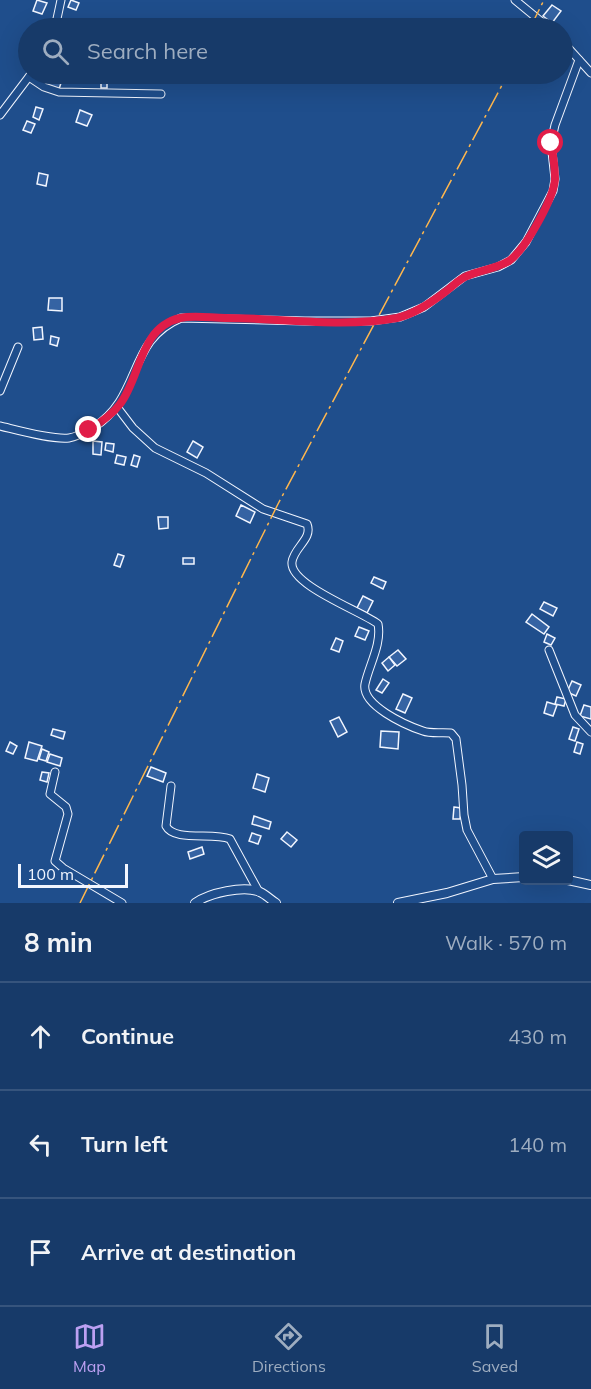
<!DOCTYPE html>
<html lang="en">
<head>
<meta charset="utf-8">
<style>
  body { margin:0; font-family:Mulish,sans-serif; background:#20416f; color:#f1f3f6 }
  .controls { position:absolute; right:18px; bottom:18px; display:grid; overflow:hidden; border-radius:6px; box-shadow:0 6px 24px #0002 }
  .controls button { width:54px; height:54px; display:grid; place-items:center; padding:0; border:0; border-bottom:2px solid #36547d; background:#173a69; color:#f1f3f6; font:30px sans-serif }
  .scale { position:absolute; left:18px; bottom:15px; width:110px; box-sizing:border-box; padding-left:6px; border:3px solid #f2f6ff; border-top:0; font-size:16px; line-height:21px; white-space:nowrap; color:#f2f6ff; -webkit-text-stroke:4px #1f4e8c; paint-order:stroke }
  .stop { position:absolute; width:18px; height:18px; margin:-14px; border:4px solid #e11d48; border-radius:50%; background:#fff }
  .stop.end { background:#e11d48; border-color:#fff; box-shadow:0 2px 6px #0008 }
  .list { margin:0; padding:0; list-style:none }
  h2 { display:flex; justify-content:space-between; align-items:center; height:78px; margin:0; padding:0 24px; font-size:26px }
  h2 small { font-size:20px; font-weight:400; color:#9eadc0 }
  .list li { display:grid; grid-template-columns:39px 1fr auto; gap:18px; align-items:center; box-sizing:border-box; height:108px; padding:0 24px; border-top:2px solid #36547d }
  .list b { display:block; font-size:22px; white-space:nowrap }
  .list em { font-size:20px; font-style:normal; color:#9eadc0 }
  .icon { flex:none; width:33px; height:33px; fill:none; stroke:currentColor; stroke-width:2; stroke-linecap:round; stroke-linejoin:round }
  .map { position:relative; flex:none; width:591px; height:903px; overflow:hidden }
  .search { position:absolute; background:#173a69; box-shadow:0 6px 24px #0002; left:18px; right:18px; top:18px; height:66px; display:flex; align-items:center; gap:15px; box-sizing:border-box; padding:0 21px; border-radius:33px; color:#9eadc0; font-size:22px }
  .sheet { height:402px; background:#173a69 }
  nav { display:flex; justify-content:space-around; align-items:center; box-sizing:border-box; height:84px; border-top:2px solid #36547d; background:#173a69; font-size:16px; color:#9eadc0 }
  nav a { display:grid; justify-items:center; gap:3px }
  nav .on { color:#bca0f2 }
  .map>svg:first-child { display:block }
</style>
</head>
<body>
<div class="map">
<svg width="591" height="903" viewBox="0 0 591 903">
  <rect width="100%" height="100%" fill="#1f4e8c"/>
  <g fill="#3563a3" stroke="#f2f6ff" stroke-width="1.5">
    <path d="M37,0L47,3L42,14L33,11Z"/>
    <path d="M71,0L79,3L76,10L68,7Z"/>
    <path d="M552,5L561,11L552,23L543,16Z"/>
    <path d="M45,74L62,80L59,89L41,84Z"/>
    <rect x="101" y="77" width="6" height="11"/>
    <path d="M36,107L43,109L39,120L33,117Z"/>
    <path d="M80,110L92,115L87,126L76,122Z"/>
    <path d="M27,121L35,124L31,133L23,130Z"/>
    <path d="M39,173L48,175L46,186L37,184Z"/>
    <path d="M49,298H62V311L48,310Z"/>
    <path d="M42,327L43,339L34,340L33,328Z"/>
    <path d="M51,336L59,338L57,346L50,344Z"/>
    <path d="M93,441L102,442L101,455L93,454Z"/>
    <path d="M193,441L203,447L197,458L187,452Z"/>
    <path d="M106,443L114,444L113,452L105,450Z"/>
    <path d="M117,455L126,457L124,465L115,463Z"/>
    <path d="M134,455L140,457L137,467L131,465Z"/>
    <path d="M241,505L255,512L250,523L236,516Z"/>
    <path d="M158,517H168V528L159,529Z"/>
    <path d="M118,554L124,556L120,567L114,565Z"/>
    <rect x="183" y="558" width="11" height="6"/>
    <path d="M374,577L386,582L383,589L371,583Z"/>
    <path d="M363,596L373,601L367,613L357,608Z"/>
    <path d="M544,602L557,608L553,616L540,609Z"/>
    <path d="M532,614L549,627L544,634L526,622Z"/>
    <path d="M359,627L369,631L365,640L355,636Z"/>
    <path d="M547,634L555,638L551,645L544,642Z"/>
    <path d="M336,638L343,641L339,652L331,649Z"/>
    <path d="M398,650L406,659L397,666L389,657Z"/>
    <path d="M389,657L395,665L388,671L382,663Z"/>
    <path d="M383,679L389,683L382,693L376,690Z"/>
    <path d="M572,681L581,685L576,696L567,692Z"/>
    <path d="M403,694L412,698L405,713L396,709Z"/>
    <path d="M557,697L566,699L564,706L555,704Z"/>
    <path d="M547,702L557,705L553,716L544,713Z"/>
    <path d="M584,705L591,707V719L580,716Z"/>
    <path d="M339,717L347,732L338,737L330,721Z"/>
    <path d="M573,727L579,729L575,741L569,739Z"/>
    <path d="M53,729L65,732L63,739L51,735Z"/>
    <path d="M381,731L399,732L398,749L380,747Z"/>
    <path d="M10,742L17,746L13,754L6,751Z"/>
    <path d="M29,742L42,746L37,761L25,758Z"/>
    <path d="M577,742L583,744L580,754L574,752Z"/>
    <path d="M42,749L49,752L46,761L39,759Z"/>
    <path d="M50,754L62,758L60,766L47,762Z"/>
    <path d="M151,767L166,773L163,782L147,776Z"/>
    <path d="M42,772L49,773L47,782L40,780Z"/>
    <path d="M257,774L269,778L265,792L253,788Z"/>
    <path d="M454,807L461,808L460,819H453Z"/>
    <path d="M254,816L271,822L269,829L252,824Z"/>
    <path d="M287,832L297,840L291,847L281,839Z"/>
    <path d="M252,833L261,836L258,844L249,841Z"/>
    <path d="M202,847L204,854L190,859L188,852Z"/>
  </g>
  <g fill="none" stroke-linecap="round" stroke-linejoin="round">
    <defs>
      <g id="minor">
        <path d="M515,0L549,28"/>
        <path d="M55,28L61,0"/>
        <path d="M562,41L591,73"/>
        <path d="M29,77L44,87L59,92L161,94"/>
        <path d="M0,115L31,74"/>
        <path d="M0,391L18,347"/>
        <path d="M117,407L133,428L155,448L206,473L263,509L307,524C313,539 294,547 292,562C289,585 361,611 378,624C382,644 369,665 365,684C361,705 405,725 423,731C431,734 442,732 451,733L456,739L462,785L464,815L467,830L493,879"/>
        <path d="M0,426C17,430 52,440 69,438C77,437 87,431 94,427C142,397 127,340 181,318L305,321H371L400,317L424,307L465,276L498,267L511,260L526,242L553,191L555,179L551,143L555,125L579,60"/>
        <path d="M549,650L575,715L591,732"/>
        <path d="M55,772L50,794L66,807L68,814L55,861L63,868L122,903"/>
        <path d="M171,786L166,826C174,842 213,832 230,839L259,892"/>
      </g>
      <g id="tertiary">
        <path d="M568,880L591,885"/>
        <path d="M195,903C209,893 244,885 260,892C265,894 271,900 276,903"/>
        <path d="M398,903L447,893L493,879L524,877"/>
      </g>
    </defs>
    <use href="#minor" stroke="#f2f6ff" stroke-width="9"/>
    <use href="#tertiary" stroke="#f2f6ff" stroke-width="10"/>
    <use href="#minor" stroke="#1f4e8c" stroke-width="7"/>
    <use href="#tertiary" stroke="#1f4e8c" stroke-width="8"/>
    <g stroke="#ffb74d" stroke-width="1.5" stroke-dasharray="21 4.5 3 4.5" stroke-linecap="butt">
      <path d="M530,28L544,0"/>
      <path d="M80,903L278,504L508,74"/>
    </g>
  </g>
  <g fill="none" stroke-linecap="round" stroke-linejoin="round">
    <path stroke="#e11d48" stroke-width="8" d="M89,430C100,423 112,415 120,404C141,377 139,328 180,318C194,315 211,318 225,318C282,318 341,328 397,318C414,314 432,302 445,292C452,287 459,279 467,276C480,270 496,269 509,261C525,250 554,198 555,179C555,167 553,154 551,143"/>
  </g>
</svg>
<div class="controls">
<button><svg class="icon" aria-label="layers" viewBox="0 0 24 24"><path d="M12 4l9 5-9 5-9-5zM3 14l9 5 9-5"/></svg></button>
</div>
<div class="scale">100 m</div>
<div class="stop" style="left:551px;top:143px"></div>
<div class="stop end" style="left:89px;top:430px"></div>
<div class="search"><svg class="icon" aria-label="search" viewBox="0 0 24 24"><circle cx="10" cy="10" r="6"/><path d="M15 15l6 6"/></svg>Search here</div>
</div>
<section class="sheet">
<h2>8 min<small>Walk · 570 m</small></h2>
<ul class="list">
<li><svg class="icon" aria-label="ahead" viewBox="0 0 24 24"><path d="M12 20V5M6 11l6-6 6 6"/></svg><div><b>Continue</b></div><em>430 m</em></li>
<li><svg class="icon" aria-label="left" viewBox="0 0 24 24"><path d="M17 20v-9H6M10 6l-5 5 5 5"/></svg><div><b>Turn left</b></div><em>140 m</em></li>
<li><svg class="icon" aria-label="arrive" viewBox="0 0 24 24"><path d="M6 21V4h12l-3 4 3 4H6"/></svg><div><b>Arrive at destination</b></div></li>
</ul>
</section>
<nav>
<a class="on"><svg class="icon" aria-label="map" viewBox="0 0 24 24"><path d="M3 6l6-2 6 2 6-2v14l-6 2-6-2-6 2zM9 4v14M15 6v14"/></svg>Map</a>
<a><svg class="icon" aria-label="directions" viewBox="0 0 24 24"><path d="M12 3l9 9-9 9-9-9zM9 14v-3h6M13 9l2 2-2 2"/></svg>Directions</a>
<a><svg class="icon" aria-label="saved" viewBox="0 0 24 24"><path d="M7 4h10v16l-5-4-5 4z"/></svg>Saved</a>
</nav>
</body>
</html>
